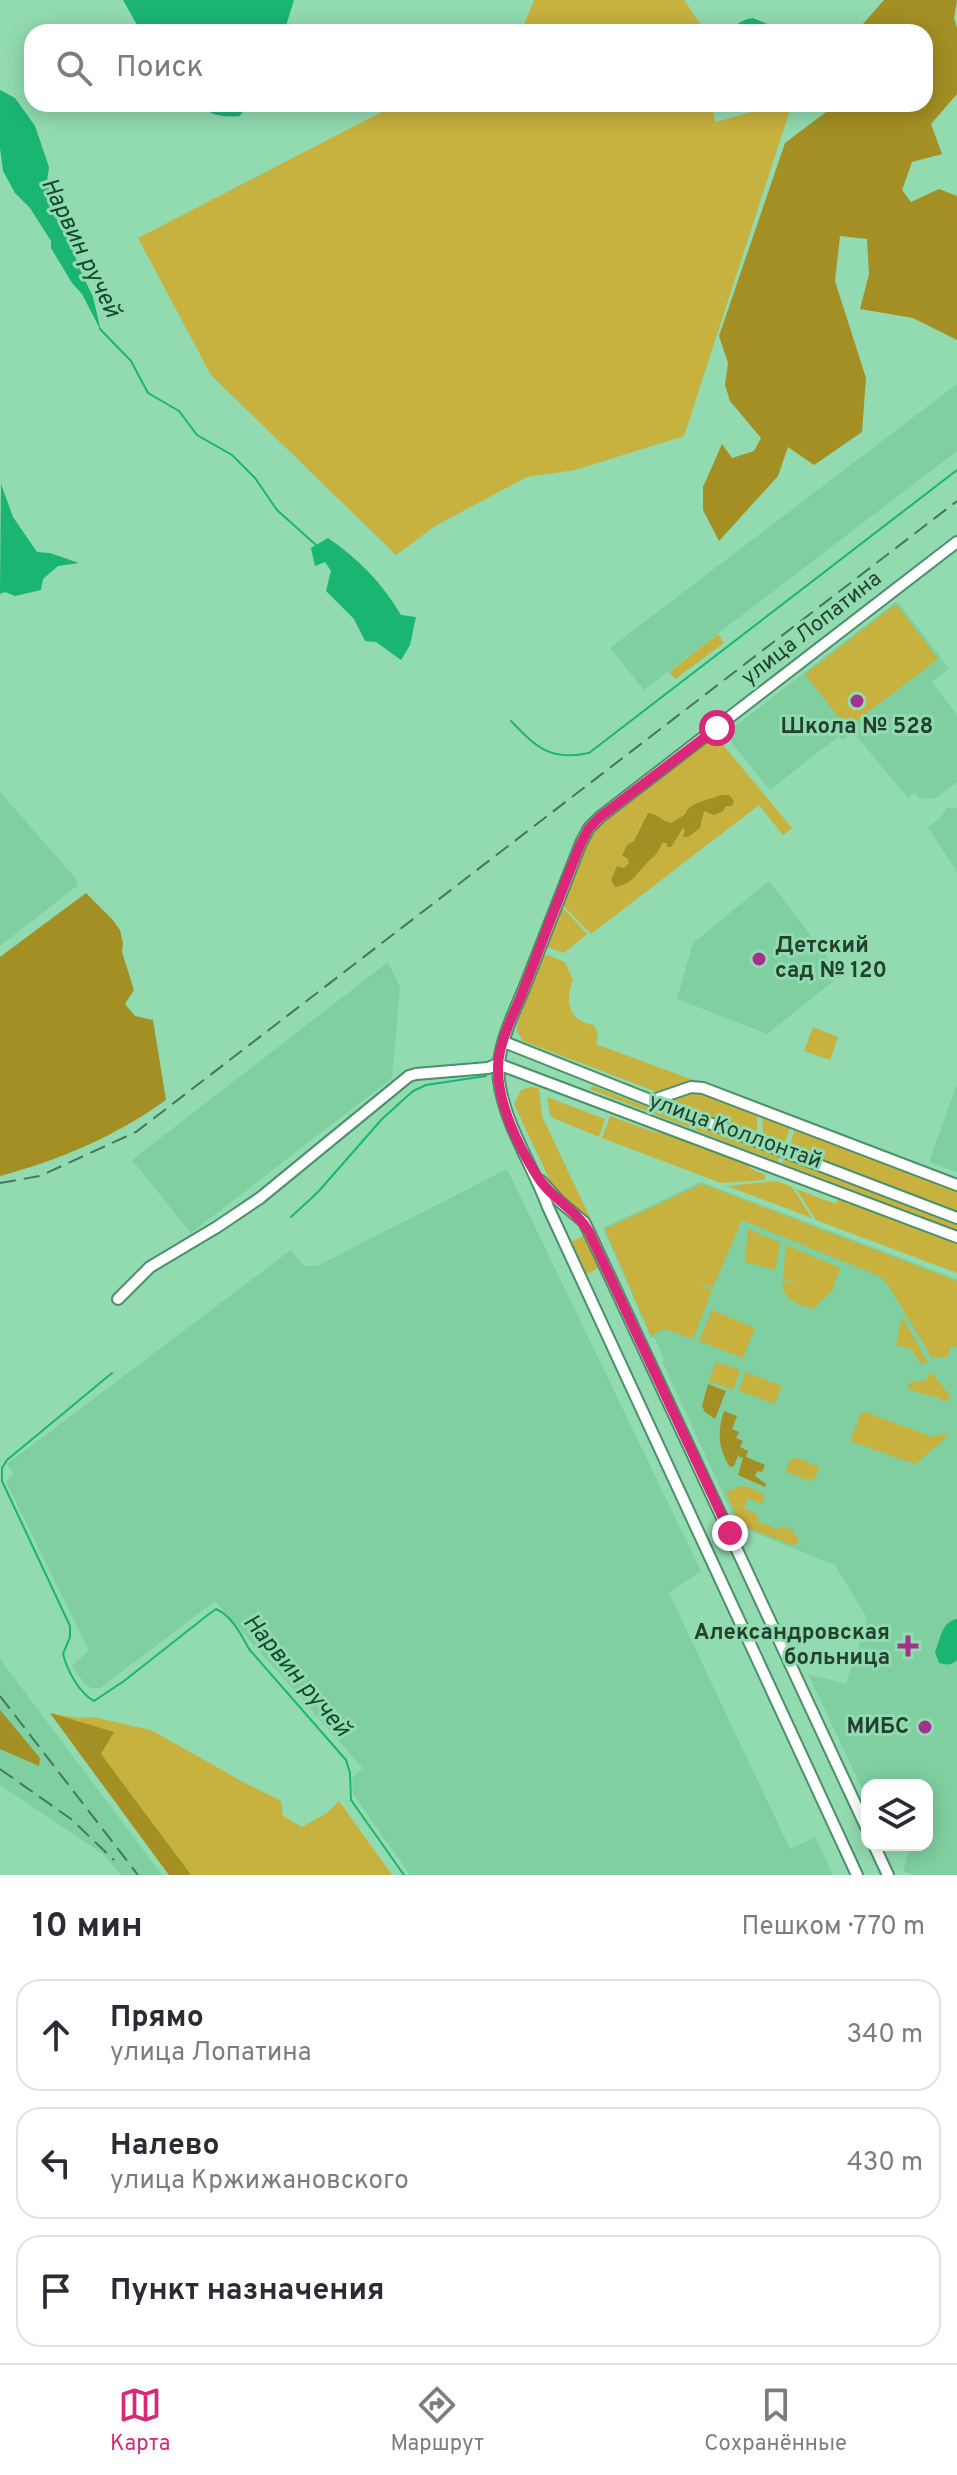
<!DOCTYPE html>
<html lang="ru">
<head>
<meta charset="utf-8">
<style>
  body { margin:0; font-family:Overpass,sans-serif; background:#f2f2f3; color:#2b2b33 }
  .controls { position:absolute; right:24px; bottom:24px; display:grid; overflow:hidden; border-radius:16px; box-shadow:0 4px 20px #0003 }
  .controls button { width:72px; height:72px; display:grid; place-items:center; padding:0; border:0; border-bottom:2px solid #e1e1e2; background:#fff; color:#2b2b33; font:40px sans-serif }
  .stop { position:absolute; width:24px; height:24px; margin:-18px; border:6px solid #db2777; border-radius:50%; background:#fff }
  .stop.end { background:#db2777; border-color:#fff; box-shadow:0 2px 8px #0008 }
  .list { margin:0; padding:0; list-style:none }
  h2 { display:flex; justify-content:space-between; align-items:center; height:104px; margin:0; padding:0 32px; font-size:34px }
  h2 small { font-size:26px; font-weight:400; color:#7c7c81 }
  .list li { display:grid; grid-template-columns:52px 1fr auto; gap:24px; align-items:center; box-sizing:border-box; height:112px; margin:0 16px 16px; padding:0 16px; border:2px solid #e1e1e2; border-radius:24px }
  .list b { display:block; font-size:30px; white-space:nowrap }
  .list p { margin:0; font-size:26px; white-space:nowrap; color:#7c7c81 }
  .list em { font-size:26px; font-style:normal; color:#7c7c81 }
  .icon { flex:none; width:44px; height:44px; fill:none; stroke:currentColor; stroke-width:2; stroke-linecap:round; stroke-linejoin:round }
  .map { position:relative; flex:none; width:957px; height:1875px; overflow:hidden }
  .search { position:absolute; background:#fff; box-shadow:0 4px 20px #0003; left:24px; right:24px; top:24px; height:88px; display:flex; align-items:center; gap:20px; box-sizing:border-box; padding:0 28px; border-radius:24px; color:#7c7c81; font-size:30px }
  .sheet { height:488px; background:#fff }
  nav { display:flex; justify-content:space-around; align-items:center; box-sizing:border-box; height:112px; border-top:2px solid #e1e1e2; background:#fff; font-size:22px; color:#7c7c81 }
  nav a { display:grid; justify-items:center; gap:4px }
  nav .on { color:#db2777 }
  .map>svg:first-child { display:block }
</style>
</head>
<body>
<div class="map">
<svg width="957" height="1875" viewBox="0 0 957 1875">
  <rect width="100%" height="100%" fill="#92dbb0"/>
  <g fill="#7fcfa1">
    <path d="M957,384V451L644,690L610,648Z"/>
    <path d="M897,601L949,668L932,682L957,715V782L936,798L920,799L915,793L908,798L853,732L842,740L839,736L771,789L767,787L725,734Z"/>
    <path d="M0,792L77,880V886L0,946Z"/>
    <path d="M947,808H957V872L928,827L941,817Z"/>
    <path d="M769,881L841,975L767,1034L677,999L693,943Z"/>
    <path d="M388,962L400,987L392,1078L191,1233L132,1160Z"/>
    <path d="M957,1084V1172L929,1162Z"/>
    <path d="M507,1169L701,1571L669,1593L790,1849L815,1837L833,1875H410L353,1794L352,1778L363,1768L215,1601L100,1688H91L84,1683L72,1666L89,1651L6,1482L14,1474L7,1464L291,1250L304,1266H317Z"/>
    <path d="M701,1182L957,1279V1875H914L903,1871L909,1852L889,1846L927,1845V1785H867V1799L808,1674L846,1684L867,1618L835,1565L738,1526L662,1361L664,1360L661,1351L654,1337L651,1338L603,1228Z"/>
    <path d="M0,1659L162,1875H121L103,1854L0,1785Z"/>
  </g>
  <g fill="#c7b13f">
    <path d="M534,0H684L701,25L702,32H521Z"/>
    <path d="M397,104H712L715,122L780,104H792L684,436L575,470L527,477L435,526L396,555L211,375L138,238Z"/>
    <path d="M896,604L938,659L847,728L805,674Z"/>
    <path d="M718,634L724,643L675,679L669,672Z"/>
    <path d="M715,735L792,828L783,835L759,805L591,934L563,905L588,838L595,829Z"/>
    <path d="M562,907L587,934L564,953L547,947Z"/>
    <path d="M548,955L565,962L573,980C564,1000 569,1022 594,1025L598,1035L596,1044L704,1084L657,1092L523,1041L517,1031L518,1022L543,956Z"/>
    <path d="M813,1027L838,1037L830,1060L804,1051Z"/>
    <path d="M593,1086L779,1157L778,1162L592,1090L590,1088Z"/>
    <path d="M531,1087L539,1088L542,1116L592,1222L562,1197L551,1183L514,1104L521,1090Z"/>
    <path d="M691,1092L702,1093L757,1115V1135L671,1100Z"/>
    <path d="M547,1097L605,1119L599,1137L553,1118L550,1115Z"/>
    <path d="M610,1116L651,1131L671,1135L750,1165L749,1168L766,1175L764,1180L721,1183L602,1138Z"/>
    <path d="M762,1116L791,1127L785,1142L763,1134Z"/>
    <path d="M795,1129L957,1191V1211L789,1147Z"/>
    <path d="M784,1159L957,1225V1230L782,1163Z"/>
    <path d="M777,1181L792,1187L812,1218L727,1186Z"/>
    <path d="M702,1184L957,1281V1347L951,1346L947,1357L932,1358L887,1283L879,1276L742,1220L713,1287L698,1284L712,1290L693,1339L664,1329L651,1336L605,1229Z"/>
    <path d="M796,1189L836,1204L838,1199L957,1244V1273L816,1220Z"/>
    <path d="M748,1229L780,1243L775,1270L745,1262Z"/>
    <path d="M587,1234L602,1266L587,1274L571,1242Z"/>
    <path d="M786,1245L840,1268L832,1291L813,1309C796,1303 784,1301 782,1281L802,1287L783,1279Z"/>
    <path d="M712,1310L755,1328L743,1358L699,1341Z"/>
    <path d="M902,1317L927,1361L922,1365L911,1349L896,1345Z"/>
    <path d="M716,1362L740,1370L733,1390L709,1381Z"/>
    <path d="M745,1372L782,1386L775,1404L739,1391Z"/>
    <path d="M932,1373L951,1397L943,1402L936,1396L934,1397L908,1389L909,1383L914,1381L919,1382L928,1378V1375Z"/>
    <path d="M862,1411L933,1437L943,1434L948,1436L915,1464L850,1441Z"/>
    <path d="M797,1458L819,1467L815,1479L811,1478L810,1481L786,1472L790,1460Z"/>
    <path d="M742,1486L750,1487L764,1495L763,1504L748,1498L744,1508L758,1515L757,1521L779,1530L782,1526L794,1531L793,1535L799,1537L795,1546L740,1525L726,1492Z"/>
    <path d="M50,1713L78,1718L92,1717L151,1730L243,1782L281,1801L283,1816L302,1827L327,1813L339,1801L392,1875H169Z"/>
  </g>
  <g fill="#a38f23">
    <path d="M884,0H957L954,18L957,28V94L931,124L942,154L912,162L902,190L911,202L939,189L957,196V340L913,318L860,309L869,274L867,239L840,236L835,281L866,378L862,432L814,465L788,447L778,476L719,541L703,510V487L722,444L732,458L754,451L761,438L730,401L725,385L728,363L719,336L785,143L826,112L829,104H925V32H859L862,25Z"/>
    <path d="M720,795H729L734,801L732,806H726L723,811L714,815L704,811L700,828L688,837H683L685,830L683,828L671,847H667V843H662C657,856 655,854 646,864C634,876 634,883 615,887L611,880L617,866L624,868L629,863L627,858L622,856L627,845L634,841L648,813C658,814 663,822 672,823C675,820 680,818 684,815C686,814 686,811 688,809C697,801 709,800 720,795Z"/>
    <path d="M86,893L112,919L120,930L123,943L122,952L134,990L125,1004L135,1016L153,1020L166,1100C116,1136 60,1160 0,1176V957Z"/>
    <path d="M708,1384L726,1391L715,1419L705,1412L702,1406Z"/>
    <path d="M724,1411L737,1416L732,1429L739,1432L736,1438L743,1441L740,1447L748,1451L746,1457L765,1465L762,1472L757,1471L755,1476L766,1484L765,1487L738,1475L743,1458L738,1456L734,1466L730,1467C718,1448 717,1432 724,1411Z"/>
    <path d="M0,1710L40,1758L39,1766L0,1749Z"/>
    <path d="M50,1713L114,1732L101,1754L191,1875H169Z"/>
  </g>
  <g fill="#1ab573">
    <path d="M123,0H294L284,32H141Z"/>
    <path d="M753,18L770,25L775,32H761L759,29L752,32H718L720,30C733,30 740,19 753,18Z"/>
    <path d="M0,90L15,98L35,126L49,167L47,181L50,193L64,203L77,263L93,297L101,331L82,294L72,283L51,248V241L30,208L15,193L3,171L0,148Z"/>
    <path d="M197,104H248L240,116C223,118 210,115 197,104Z"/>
    <path d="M1,484L13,517L37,552L50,553L79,563L58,566L43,579L41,590L15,596L5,592L0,594Z"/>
    <path d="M328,538C359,559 382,583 401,615L416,617L410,645L401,660L376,642L365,641L354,619L326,591L331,571L325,562L315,566L311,548Z"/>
    <path d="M957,1619V1660C951,1666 947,1665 939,1663L935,1652C940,1640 942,1621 957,1619Z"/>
  </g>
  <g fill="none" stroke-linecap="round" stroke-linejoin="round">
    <g stroke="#1ab573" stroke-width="2">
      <path d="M100,329L131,361L148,393L179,411L197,435L232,455L255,478L277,510L316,545"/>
      <path d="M511,721C537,748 550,761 589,753L957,470"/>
      <path d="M291,1217L318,1192L382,1119L413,1091L426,1085L486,1076"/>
      <path d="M112,1373L7,1460L2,1468V1481L70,1626V1637L63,1654C67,1670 79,1693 94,1701L124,1681L209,1614L216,1609C232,1616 241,1634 249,1649L346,1760L350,1773L351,1800L404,1875"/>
    </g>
    <defs>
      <g id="street">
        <path d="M504,1042L670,1108L957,1218"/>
        <path d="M498,1064L957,1237"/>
        <path d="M653,1100L691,1087L703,1088L957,1185"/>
        <path d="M541,1181L559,1201L584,1222L589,1232L867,1829"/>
        <path d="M118,1299L150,1267L217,1227L260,1198L409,1076L416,1074L488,1068L498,1064"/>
        <path d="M874,1845L888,1875"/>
        <path d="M857,1875L548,1207C533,1166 505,1125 499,1081C495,1047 515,1012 527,981C545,935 563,889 581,843L589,828L600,817L957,542"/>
      </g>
    </defs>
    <use href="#street" stroke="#4a916a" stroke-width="14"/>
    <use href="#street" stroke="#fff" stroke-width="10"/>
    <g stroke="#49755c" stroke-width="2" stroke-dasharray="16 8" stroke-linecap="butt">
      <path d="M0,1183L40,1176L136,1132L957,501"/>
      <path d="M0,1696L138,1875"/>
      <path d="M0,1769L71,1819L114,1860"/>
    </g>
  </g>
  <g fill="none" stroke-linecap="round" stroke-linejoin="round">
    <path stroke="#db2777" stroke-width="10" d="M717,728L600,817L589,828L581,843C561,892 542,942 523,991C514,1014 499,1041 498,1066C497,1102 517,1144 536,1174C549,1197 576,1209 589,1232L730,1533"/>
  </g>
  <g fill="#a4318b" stroke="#92dbb0" stroke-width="3">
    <circle cx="857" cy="701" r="8"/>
    <circle cx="759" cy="959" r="8"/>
    <path d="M904 1634h8v8h8v8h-8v8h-8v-8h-8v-8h8z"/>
    <circle cx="925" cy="1727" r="8"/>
  </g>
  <g text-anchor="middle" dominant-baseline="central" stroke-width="6" stroke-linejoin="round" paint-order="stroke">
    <g font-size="22" fill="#234130" stroke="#92dbb0">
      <text transform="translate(812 629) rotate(-38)">улица Лопатина</text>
      <text transform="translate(735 1132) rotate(20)">улица Коллонтай</text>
    </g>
    <g font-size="22" font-weight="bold" fill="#234130" stroke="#92dbb0" text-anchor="end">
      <text x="857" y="727" text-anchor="middle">Школа № 528</text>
      <text x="775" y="946" text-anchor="start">Детский<tspan x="775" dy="25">сад № 120</tspan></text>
      <text x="890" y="1633">Александровская<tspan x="890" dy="25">больница</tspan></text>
      <text x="909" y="1727">МИБС</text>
    </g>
    <g font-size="24" font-style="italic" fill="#134a30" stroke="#92dbb0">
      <text transform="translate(80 248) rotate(64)">Нарвин ручей</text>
      <text transform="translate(296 1676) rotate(50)">Нарвин ручей</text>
    </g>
  </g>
</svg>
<div class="controls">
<button><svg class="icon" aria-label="layers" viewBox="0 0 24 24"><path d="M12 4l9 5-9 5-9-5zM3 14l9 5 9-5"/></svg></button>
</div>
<div class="stop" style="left:717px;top:728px"></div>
<div class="stop end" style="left:730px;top:1533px"></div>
<div class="search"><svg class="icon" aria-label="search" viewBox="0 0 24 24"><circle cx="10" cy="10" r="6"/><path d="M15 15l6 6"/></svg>Поиск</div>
</div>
<section class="sheet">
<h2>10 мин<small>Пешком · 770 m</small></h2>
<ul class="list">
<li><svg class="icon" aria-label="ahead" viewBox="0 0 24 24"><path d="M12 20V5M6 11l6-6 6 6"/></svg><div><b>Прямо</b><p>улица Лопатина</p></div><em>340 m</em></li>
<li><svg class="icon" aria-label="left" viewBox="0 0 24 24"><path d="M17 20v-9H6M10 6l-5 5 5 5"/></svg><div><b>Налево</b><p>улица Кржижановского</p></div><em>430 m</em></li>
<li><svg class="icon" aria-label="arrive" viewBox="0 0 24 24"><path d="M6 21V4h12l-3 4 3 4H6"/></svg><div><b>Пункт назначения</b></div></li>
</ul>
</section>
<nav>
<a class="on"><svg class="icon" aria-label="map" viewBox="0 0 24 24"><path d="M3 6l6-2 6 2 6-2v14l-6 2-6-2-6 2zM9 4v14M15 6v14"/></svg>Карта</a>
<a><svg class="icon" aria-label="directions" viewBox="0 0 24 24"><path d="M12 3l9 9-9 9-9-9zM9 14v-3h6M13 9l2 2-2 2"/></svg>Маршрут</a>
<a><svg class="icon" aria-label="saved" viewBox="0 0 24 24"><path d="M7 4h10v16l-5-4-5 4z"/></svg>Сохранённые</a>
</nav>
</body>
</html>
